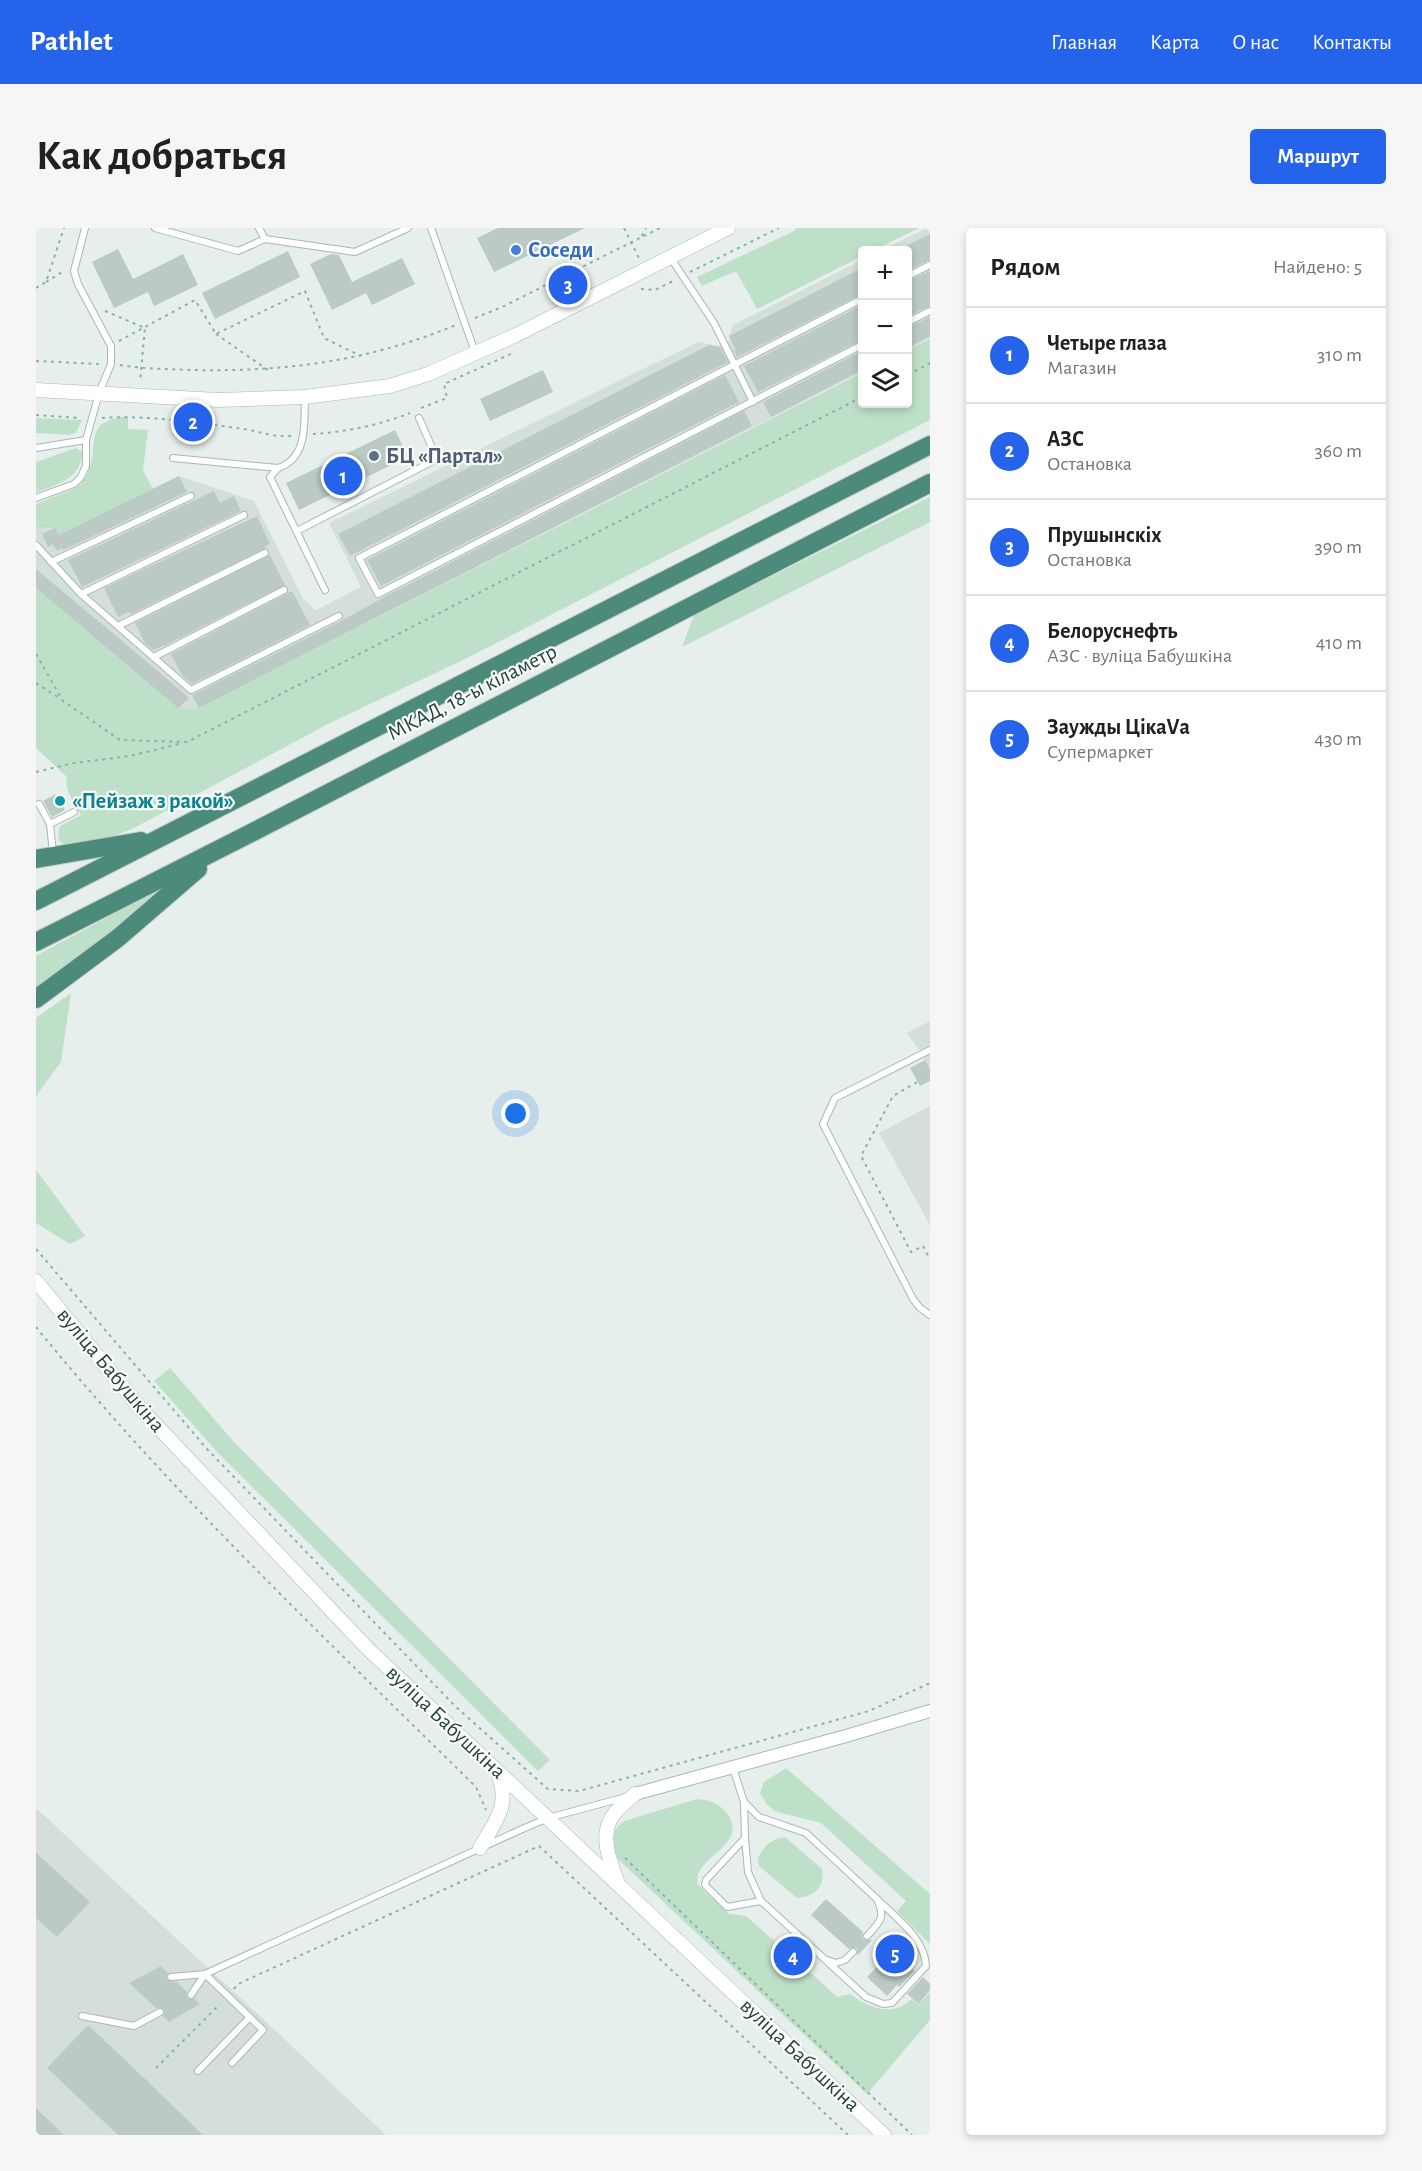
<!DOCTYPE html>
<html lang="ru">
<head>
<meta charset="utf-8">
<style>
  body { margin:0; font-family:"Alegreya Sans",sans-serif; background:#f6f6f6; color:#202124 }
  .controls { position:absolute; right:18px; top:18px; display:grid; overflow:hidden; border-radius:6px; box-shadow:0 3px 9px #0003 }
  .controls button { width:54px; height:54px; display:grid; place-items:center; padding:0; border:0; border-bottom:2px solid #e0e0e0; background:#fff; color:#202124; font:30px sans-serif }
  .you { position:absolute; left:480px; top:886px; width:21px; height:21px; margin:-15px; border:4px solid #fff; border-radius:50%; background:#1a73e8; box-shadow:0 0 0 9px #1a73e833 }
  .badge { display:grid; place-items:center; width:39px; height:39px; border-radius:50%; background:#2563eb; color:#fff; font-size:20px; font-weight:700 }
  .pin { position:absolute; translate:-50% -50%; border:3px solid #fff; box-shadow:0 2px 6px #0006 }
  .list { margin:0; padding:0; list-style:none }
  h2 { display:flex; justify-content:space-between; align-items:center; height:78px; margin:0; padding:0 24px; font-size:26px }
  h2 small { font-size:20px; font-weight:400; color:#757577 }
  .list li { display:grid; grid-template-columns:39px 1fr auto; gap:18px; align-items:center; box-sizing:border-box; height:96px; padding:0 24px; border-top:2px solid #e0e0e0 }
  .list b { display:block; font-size:22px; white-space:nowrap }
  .list p { margin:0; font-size:20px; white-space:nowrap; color:#757577 }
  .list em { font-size:20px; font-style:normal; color:#757577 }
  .icon { flex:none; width:33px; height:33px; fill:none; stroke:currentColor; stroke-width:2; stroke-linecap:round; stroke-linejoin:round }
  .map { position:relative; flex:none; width:894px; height:1907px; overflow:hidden; border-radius:6px }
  header { display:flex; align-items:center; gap:36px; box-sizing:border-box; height:84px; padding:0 30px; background:#2563eb; color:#fff }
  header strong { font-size:28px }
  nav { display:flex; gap:33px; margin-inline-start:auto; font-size:21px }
  .intro { display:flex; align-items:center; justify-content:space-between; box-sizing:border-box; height:144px; padding:0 36px }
  h1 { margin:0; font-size:42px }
  .button { padding:15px 27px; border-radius:6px; background:#2563eb; color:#fff; font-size:21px; font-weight:700 }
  main { display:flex; gap:36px; padding:0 36px }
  aside { flex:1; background:#fff; border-radius:6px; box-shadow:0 3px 9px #0003 }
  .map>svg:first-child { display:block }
</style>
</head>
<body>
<header>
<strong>Pathlet</strong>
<nav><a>Главная</a><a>Карта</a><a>О нас</a><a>Контакты</a></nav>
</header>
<div class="intro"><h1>Как добраться</h1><a class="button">Маршрут</a></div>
<main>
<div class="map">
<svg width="894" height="1907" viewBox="0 0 894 1907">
  <rect width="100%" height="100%" fill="#e6efeb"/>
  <g fill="#d4dfda">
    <path d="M891,0H894V110L872,122V22H846Z"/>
    <path d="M826,32V144L161,481L142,480L0,360V299H19L22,306L143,248L218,273L267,371L280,382L325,359L293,295L662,114L681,118L694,112L693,108L697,97Z"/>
    <path d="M894,793V842L886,826L871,805Z"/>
    <path d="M894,878V997L843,905Z"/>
    <path d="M0,1580L226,1790L350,1907H0Z"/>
  </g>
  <g fill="#bfe0c8">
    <path d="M759,0H883L838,22H826V28L721,81L700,43L666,58L661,49L760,2Z"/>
    <path d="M894,111V192L433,429L292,496L98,600L72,610L31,618L23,613L22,604L24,598L45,587C39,575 27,561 31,549L0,520V360L142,480L161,481L826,145V176H872V122Z"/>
    <path d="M83,189H92V201L112,202L107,242L117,261L23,307L19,300L0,299V276L40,260C65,242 51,208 65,197C70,193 78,191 83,189Z"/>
    <path d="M0,190L46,192L40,205L33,207L0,205Z"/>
    <path d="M40,220L46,224C46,251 21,256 0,265V234Z"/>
    <path d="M894,269V294L646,419L658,387Z"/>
    <path d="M129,658L56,720L0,761V728Z"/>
    <path d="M35,765L25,834L0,868V790Z"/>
    <path d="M0,942L49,1008L34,1016L0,995Z"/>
    <path d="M134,1140L198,1214L514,1532L502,1543L182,1225L118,1153Z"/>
    <path d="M750,1540L894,1666V1716L861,1683L870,1673L785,1595L738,1583L729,1574L724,1565L728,1554Z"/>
    <path d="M661,1571C673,1572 681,1574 690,1584C713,1614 669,1625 662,1647C661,1650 662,1653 661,1656L693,1686L710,1688L746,1720L738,1731L755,1746L764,1735L801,1769L814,1766C827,1776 847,1786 864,1779C868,1778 872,1773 876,1771L883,1777L894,1764V1792L831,1866L582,1631C575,1615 573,1604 588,1593Z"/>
    <path d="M749,1609L786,1641C789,1659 779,1668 761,1670L723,1638L722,1630C728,1618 735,1611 749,1609Z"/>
  </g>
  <g fill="#bbcac4">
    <path d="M462,0H549L458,44L441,10Z"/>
    <path d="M894,6V32L872,42V17Z"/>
    <path d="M82,21L97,51L147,26L162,57L118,78L112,64L78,80L56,34Z"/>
    <path d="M252,23L264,49L179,91L166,65Z"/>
    <path d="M295,26L303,27L316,54L366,30L379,56L336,77L330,65L296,82L274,36Z"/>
    <path d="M826,40V66L701,129L697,121L700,122L693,108Z"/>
    <path d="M894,43V78L872,88V53Z"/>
    <path d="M826,77V112L722,164L708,138Z"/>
    <path d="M894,89V108L872,120V99Z"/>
    <path d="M673,117L684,119L692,134L314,328L302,306Z"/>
    <path d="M826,123V142L735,189L727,174Z"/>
    <path d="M507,142L517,164L454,193L444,171Z"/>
    <path d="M689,147L703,174L345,358L331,332Z"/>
    <path d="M708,183L716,198L163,480L156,467L305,393L350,368Z"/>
    <path d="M359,202L372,229L263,282L250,255Z"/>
    <path d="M143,248L151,264L27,322L26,320L21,323L17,316L12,319L6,306L19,300L23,307Z"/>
    <path d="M178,263L184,275L198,268L205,283L46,359L32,332Z"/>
    <path d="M221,288L234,316L229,318L230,320L95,386L93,384L82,389L68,360Z"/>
    <path d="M234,327L249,357L130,417L117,422L109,415L99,395Z"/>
    <path d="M0,341L110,433L153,470L142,480L0,360Z"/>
    <path d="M256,363L274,397L156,456L146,447L135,426Z"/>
    <path d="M20,566L29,582L16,589L7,573Z"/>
    <path d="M889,832L894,842V853L884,858L874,840Z"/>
    <path d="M0,1625L54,1674L21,1709L0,1690Z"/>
    <path d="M790,1671L827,1704L826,1709L828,1712H836L821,1728L822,1723L820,1720L813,1721L775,1687Z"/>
    <path d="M859,1720L879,1738L876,1741L879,1743L863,1759L861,1757L851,1768L831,1749Z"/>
    <path d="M125,1738L132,1745L130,1749L131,1752L141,1754L151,1764L150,1767L152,1771H159L164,1776L133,1794L127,1788L129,1784L127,1780H120L93,1755Z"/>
    <path d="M887,1749L894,1756V1762L883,1776L871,1766Z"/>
    <path d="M52,1797L108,1850L167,1907H82L11,1840Z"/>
    <path d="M0,1880L28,1907H0Z"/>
  </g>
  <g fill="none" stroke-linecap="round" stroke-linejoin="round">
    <defs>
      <g id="service">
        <path d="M119,0L202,23L229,11L319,24L372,0"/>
        <path d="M223,0L229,11"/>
        <path d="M395,0L439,124"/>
        <path d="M634,29L678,95L717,174"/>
        <path d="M872,48L894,37"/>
        <path d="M826,71L323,330L342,366L826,117"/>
        <path d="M872,94L894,83"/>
        <path d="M0,220L50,212"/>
        <path d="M137,230L242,240C272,230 268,196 269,169"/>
        <path d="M242,240L234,249L289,362"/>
        <path d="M0,270L38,256L45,249L50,238V212L63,165L75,136V118L42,56L38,43L49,0"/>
        <path d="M261,303L401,231L383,190"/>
        <path d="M0,317L45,366L155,462L303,388"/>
        <path d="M15,334L155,268"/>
        <path d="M45,366L208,287"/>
        <path d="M82,398L229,325"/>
        <path d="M118,429L248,362"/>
        <path d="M3,576L14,596L38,584"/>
        <path d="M14,596L17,625"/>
        <path d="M894,822L799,870L787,896L877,1071L884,1080L894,1087"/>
        <path d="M697,1540L708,1574L709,1610L712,1644L725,1673L830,1769L847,1776L856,1775L890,1738C889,1710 859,1689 841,1671"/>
        <path d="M708,1574L723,1589L770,1605L841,1671C850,1690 844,1694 831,1708"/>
        <path d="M709,1610L670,1652L669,1657L691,1679L725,1673"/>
        <path d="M791,1732L800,1735L809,1732L817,1724"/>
        <path d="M135,1749L169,1746L484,1602L512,1590L590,1569"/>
        <path d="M155,1767L169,1746L227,1802L196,1835"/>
        <path d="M46,1788L98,1798L124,1784"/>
        <path d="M162,1843L214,1789"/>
      </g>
      <path id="minor" d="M599,1566L810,1508L894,1483"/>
      <g id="tertiary">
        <path d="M0,162L182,172L269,169L354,158L392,146L478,108L692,0"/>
        <path d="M0,1053L105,1181L332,1421L848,1907"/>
        <path d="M444,1620C459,1594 475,1577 462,1546"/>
        <path d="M581,1652C573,1632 563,1605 578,1586C583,1579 592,1572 599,1566"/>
      </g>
      <g id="trunk">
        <path d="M0,631L105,613"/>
        <path d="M0,673L894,217"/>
        <path d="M0,714L217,604L894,255"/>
        <path d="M0,771L82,710L162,641"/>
      </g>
    </defs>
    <use href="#service" stroke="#a8b8b2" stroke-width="8"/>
    <use href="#minor" stroke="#a8b8b2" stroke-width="14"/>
    <use href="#tertiary" stroke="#a8b8b2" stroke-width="15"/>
    <use href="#trunk" stroke="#c2cac8" stroke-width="20"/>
    <g stroke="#86b3a5" stroke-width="2" stroke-dasharray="3 4.5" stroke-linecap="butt">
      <path d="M588,0L603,30"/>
      <path d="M606,8L610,0"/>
      <path d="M654,44L743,0"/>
      <path d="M527,49L536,65"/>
      <path d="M10,54L28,43"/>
      <path d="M0,60L10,54L28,0"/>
      <path d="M605,61L619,62L639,52"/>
      <path d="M69,83L109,100L104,153"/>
      <path d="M439,90L466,79L624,0"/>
      <path d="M180,106L232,142"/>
      <path d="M83,113L159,72L180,106L269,63L288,110L325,128"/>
      <path d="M0,133L63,136"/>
      <path d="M84,137C108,141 132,141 156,142C251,144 332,133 420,97"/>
      <path d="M872,147L894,135"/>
      <path d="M385,180L411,170L408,156L477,125"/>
      <path d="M0,187L45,190"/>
      <path d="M66,190C111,187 156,194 201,200C220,202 237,210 256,208"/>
      <path d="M277,206C309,204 344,197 374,185"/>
      <path d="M0,426L27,473L84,512L151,514L826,169"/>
      <path d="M0,455L25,471"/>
      <path d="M0,544L38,535L94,528L147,515"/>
      <path d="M881,854L857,868L825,928L875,1024L887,1018L894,1031"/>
      <path d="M0,1021L171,1221L419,1478L512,1561L543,1563L833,1483L894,1455"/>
      <path d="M0,1099C134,1264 289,1410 440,1559L450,1582"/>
      <path d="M589,1630L876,1907"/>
      <path d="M198,1761L202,1756L503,1618L812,1907"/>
      <path d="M120,1840L184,1776"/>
    </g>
    <use href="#service" stroke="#fff" stroke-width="6"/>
    <use href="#minor" stroke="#fff" stroke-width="12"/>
    <use href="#tertiary" stroke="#fff" stroke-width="14"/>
    <use href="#trunk" stroke="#4c8a7c" stroke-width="18"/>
  </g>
  <circle fill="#3f7fe0" stroke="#f7fbf9" stroke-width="2" cx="480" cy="22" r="6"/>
  <circle fill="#5c6f8a" stroke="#f7fbf9" stroke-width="2" cx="338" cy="228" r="6"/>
  <circle fill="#0f9aa8" stroke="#f7fbf9" stroke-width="2" cx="24" cy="573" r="6"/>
  <g text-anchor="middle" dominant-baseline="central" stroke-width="4.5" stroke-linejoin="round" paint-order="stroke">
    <g font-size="22" font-weight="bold" fill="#366cbe" stroke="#f7fbf9" text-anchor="start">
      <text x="492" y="22">Соседи</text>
    </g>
    <g font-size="22" font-weight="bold" fill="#4e5e75" stroke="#f7fbf9" text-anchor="start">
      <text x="350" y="228">БЦ «Партал»</text>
    </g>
    <g font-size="22" fill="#24423a" stroke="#f7fbf9">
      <text transform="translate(436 464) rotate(-27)">МКАД, 18-ы кіламетр</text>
      <text transform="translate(75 1142) rotate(50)">вуліца Бабушкіна</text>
      <text transform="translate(410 1494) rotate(43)">вуліца Бабушкіна</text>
      <text transform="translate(764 1827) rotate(43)">вуліца Бабушкіна</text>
    </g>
    <g font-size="22" font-weight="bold" fill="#0d838f" stroke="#f7fbf9" text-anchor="start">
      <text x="36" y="573">«Пейзаж з ракой»</text>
    </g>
  </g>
</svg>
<div class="controls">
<button>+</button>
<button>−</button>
<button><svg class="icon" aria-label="layers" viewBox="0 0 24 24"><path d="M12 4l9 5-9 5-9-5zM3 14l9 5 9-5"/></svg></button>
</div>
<div class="you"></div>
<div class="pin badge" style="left:307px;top:248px">1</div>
<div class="pin badge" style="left:157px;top:194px">2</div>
<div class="pin badge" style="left:532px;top:57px">3</div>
<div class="pin badge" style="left:757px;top:1728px">4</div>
<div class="pin badge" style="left:859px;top:1726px">5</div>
</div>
<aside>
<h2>Рядом<small>Найдено: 5</small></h2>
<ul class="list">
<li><span class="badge">1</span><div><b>Четыре глаза</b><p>Магазин</p></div><em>310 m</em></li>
<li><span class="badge">2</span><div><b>АЗС</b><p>Остановка</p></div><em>360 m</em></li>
<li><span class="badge">3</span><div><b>Прушынскіх</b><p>Остановка</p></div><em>390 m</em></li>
<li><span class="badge">4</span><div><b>Белоруснефть</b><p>АЗС · вуліца Бабушкіна</p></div><em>410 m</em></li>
<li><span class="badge">5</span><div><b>Заужды ЦікаVа</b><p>Супермаркет</p></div><em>430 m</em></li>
</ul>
</aside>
</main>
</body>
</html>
